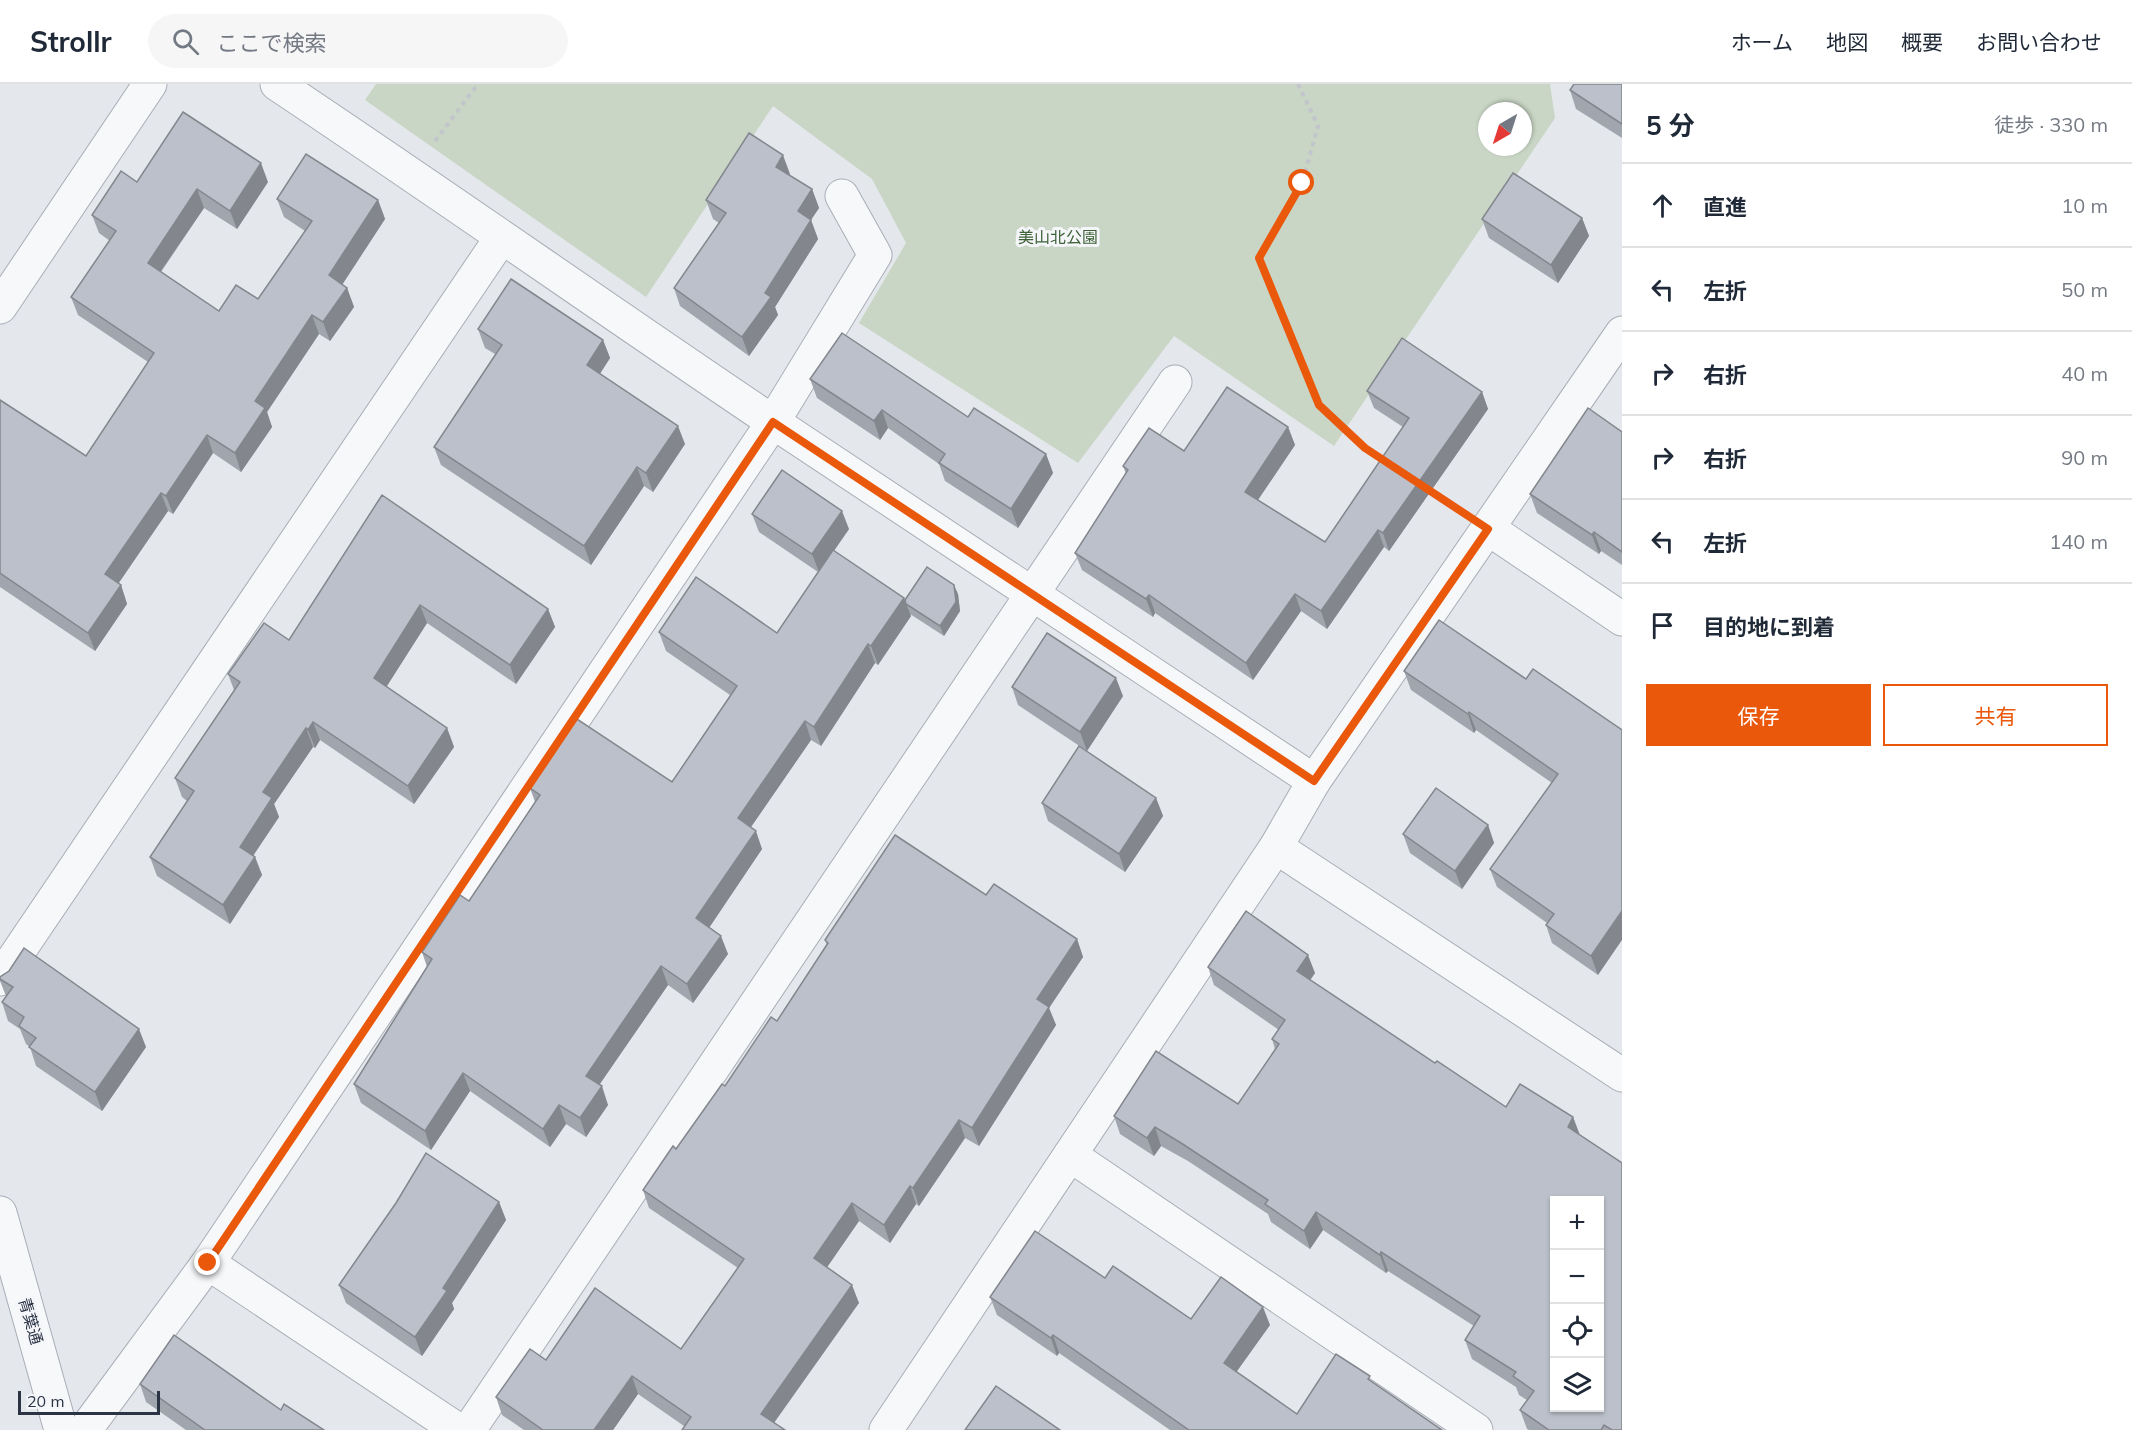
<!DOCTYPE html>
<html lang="ja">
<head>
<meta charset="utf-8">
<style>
  body { margin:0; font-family:Mulish,"Noto Sans JP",sans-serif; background:#f6f6f7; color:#1f2937 }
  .controls { position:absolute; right:18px; bottom:18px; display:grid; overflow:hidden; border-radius:0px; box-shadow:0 2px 4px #0004 }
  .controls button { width:54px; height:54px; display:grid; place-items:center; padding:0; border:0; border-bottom:2px solid #e0e1e3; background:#fff; color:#1f2937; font:30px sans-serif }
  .compass { position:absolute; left:1478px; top:18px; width:54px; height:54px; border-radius:50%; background:#fff; box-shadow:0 2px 4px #0004; rotate:219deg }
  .scale { position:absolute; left:18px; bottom:15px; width:142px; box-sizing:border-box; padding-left:6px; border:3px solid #2b3445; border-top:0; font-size:16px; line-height:21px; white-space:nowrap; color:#2b3445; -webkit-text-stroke:4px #f4f6f9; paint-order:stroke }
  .stop { position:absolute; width:18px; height:18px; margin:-14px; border:4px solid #ea580c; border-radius:50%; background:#fff }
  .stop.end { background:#ea580c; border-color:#fff; box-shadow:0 2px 6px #0008 }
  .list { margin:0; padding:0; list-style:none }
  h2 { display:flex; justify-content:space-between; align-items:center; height:78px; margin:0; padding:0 24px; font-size:26px }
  h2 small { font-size:20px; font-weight:400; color:#747a83 }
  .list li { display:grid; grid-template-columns:39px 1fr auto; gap:18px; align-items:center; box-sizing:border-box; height:84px; padding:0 24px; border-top:2px solid #e0e1e3 }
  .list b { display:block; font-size:22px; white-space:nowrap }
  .list em { font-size:20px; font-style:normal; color:#747a83 }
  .actions { display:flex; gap:12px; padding:18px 24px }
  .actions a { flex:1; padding:14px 0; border:2px solid #ea580c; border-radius:0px; text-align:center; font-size:21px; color:#ea580c }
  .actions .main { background:#ea580c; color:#fff }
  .icon { flex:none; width:33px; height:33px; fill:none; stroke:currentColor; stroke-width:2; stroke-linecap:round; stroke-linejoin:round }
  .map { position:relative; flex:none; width:1622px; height:1346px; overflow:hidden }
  header { display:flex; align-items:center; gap:36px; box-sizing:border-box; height:84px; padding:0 30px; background:#fff; border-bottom:2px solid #e0e1e3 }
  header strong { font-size:28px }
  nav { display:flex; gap:33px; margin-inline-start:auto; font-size:21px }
  .search { width:420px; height:54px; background:#f6f6f7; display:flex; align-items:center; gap:15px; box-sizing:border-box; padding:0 21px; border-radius:33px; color:#747a83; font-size:22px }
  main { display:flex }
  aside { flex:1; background:#fff }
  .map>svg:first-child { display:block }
</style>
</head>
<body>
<header>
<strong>Strollr</strong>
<div class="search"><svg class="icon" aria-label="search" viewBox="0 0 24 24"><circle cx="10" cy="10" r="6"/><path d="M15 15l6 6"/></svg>ここで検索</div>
<nav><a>ホーム</a><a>地図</a><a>概要</a><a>お問い合わせ</a></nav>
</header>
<main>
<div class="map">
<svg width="1622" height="1346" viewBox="0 0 1622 1346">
  <rect width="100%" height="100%" fill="#e4e7ec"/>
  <path fill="#c9d6c5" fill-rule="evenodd" d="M376,0H1550L1555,34L1334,362L1174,252L1078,379L859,239L906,159L872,95L773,22L646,213L365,16ZM1487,27H1523V63H1487Z"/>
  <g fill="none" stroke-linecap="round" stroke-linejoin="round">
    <defs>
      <g id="minor">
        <path d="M277,0C442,110 605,225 770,336C950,457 1133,576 1314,697"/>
        <path d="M0,223L150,0"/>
        <path d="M1489,445L1622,535"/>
        <path d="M1276,763L1622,991"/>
        <path d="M0,895L501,154"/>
        <path d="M1070,1071L1476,1346"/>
        <path d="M0,1129L61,1346"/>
        <path d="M208,1179L458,1346"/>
        <path d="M85,1346L208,1179L773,338L875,171L842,112"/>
        <path d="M469,1346L1175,298"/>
        <path d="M886,1346L1276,763L1314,697L1622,249"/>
      </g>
    </defs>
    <use href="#minor" stroke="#a9aeb7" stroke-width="35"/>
    <g stroke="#c2c5cb" stroke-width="4" stroke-dasharray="4.5 4.5" stroke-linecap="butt">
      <path d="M1298,0L1318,42L1302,99L1259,174L1319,321L1365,364L1384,377"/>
      <path d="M435,57L478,0"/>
      <path d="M1428,406L1452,422"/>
    </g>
    <use href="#minor" stroke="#f7f8fa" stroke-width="33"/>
  </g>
  <g fill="#a1a5ae">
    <path d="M1622,0V54L1576,25L1570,6Z"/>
    <path d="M790,90L789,91L812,105L819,124L811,136L818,155L775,223L778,231L749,272L680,222L674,204L719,139L713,135L706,116Z"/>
    <path d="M137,98H268L237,145L204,124L161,188L219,227L258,215L305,147L284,133L277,115L378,116L385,135L342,201L347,204L354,223L330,257L319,250L267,328L272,343L241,388L213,369L173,430L168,427L118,499L121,501L127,520L95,567L0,503V316L86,372L148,278L78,231L71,213L110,157L99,149L92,131Z"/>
    <path d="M1582,134L1589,152L1558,199L1489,154L1482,135Z"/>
    <path d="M478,245L603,256L610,274L600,290L685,360L653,408L644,402L591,481L441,381L434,363L495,270L485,264Z"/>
    <path d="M810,295L968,333L1046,370L1053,389L1018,444L945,397L939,380L888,344L880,356L817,314Z"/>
    <path d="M1367,307L1482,308L1488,325L1389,467L1384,463L1327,545L1301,527L1253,596L1155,529L1153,533L1082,486L1075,469L1126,390L1123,382L1288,343L1295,361L1258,416L1325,458L1403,343L1374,324Z"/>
    <path d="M1622,348V481L1601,467L1599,470L1537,429L1530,410Z"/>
    <path d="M382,411L548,525L555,543L516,600L427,539L386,603L447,644L454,663L414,720L320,656L315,664L313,663L274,720L279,733L253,771L255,773L262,791L230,840L157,792L150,773L187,717L182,713L175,694L234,606L228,590L289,556Z"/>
    <path d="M752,430L849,445L834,467L904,514L905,516L958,510L960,527L944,552L910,530L911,532L878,581L875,579L821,662L811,656L751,743L762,765L709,843L728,870L693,919L668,901L599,1001L608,1021L586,1053L566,1040L550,1063L470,1007L431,1066L361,1019L354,1000L427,883L422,868L469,817L535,718L530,704L672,698L730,611L666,567L659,548L777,549L818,488L759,448Z"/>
    <path d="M1404,587L1526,595L1622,646L1598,891L1552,859L1546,841L1547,839L1497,803L1490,785L1552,699L1476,646L1474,649L1411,606Z"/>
    <path d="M1012,603L1123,612L1087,667L1018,621Z"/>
    <path d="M1156,714L1163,732L1125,788L1048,737L1042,719Z"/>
    <path d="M1488,741L1494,759L1462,805L1410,769L1403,750Z"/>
    <path d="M986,811L1077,855L1083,873L1049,924L1056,941L979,1062L965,1054L919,1122L916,1120L890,1159L859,1137L827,1183L859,1219L684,1342L638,1310L613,1346H524L502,1331L496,1313L546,1276L681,1265L738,1184L649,1124L643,1106L777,937L827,861L825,856Z"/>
    <path d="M1208,883L1315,889L1310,896L1435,979L1506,1023L1573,1033L1580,1051L1622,1346H1529L1527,1345L1520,1326L1527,1316L1519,1311L1516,1303L1472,1275L1465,1256L1474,1242L1388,1187L1386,1189L1323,1146L1310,1165L1271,1138L1268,1130L1188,1077L1161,1062L1154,1072L1120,1050L1114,1032L1238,1020L1275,965L1272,955L1279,946L1214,901Z"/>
    <path d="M0,893L146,963L102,1027L36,982L30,963L26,960L20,945L8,937L2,918L6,912L0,897Z"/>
    <path d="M499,1118L506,1136L452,1219L454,1225L422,1272L346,1219L339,1201L396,1119Z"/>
    <path d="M1105,1194L1191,1235L1270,1241L1236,1288L1297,1330L1371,1297L1442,1346H1170L1059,1269L1057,1272L997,1231L990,1213Z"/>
    <path d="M140,1300L281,1326L324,1346H186L146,1318Z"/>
  </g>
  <g fill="#83868d">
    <path d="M783,71L790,90L783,101L776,83Z"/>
    <path d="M261,79L268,98L237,145L230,127Z"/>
    <path d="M197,105L204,124L154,197L148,179Z"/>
    <path d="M812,105L819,124L804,146L798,127Z"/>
    <path d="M378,116L385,135L336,210L329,191Z"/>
    <path d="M1582,134L1589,152L1558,199L1551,181Z"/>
    <path d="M811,136L818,155L775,223L778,231L749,272L742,253L765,209Z"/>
    <path d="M347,204L354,223L330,257L323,238Z"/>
    <path d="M312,231L319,250L267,328L272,343L241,388L235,369L255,317Z"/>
    <path d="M603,256L610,274L593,300L587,281Z"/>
    <path d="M1482,308L1488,325L1389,467L1383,449Z"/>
    <path d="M882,326L888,344L880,356L874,337Z"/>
    <path d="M678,342L685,360L653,408L646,389Z"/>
    <path d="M1288,343L1295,361L1251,426L1245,408Z"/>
    <path d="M207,351L213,369L173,430L166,412Z"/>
    <path d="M1046,370L1053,389L1018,444L1011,425Z"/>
    <path d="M637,383L644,402L591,481L584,462Z"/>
    <path d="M161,409L168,427L112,509L105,490Z"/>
    <path d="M842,427L849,445L819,488L812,470Z"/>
    <path d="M1378,446L1384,463L1327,545L1321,527Z"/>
    <path d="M1594,448L1601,467L1599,470L1592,451Z"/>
    <path d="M121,501L127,520L95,567L88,549Z"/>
    <path d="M954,501L958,510L960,527L944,552L940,542Z"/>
    <path d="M1295,510L1301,527L1253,596L1246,579Z"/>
    <path d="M1149,511L1155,529L1153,533L1146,515Z"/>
    <path d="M904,514L911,532L878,581L871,562Z"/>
    <path d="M420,521L427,539L380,613L374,594Z"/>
    <path d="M548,525L555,543L516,600L510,581Z"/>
    <path d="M868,560L875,579L821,662L814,643Z"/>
    <path d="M1116,594L1123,612L1087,667L1080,648Z"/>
    <path d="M1469,628L1476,646L1474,649L1468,630Z"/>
    <path d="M805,637L811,656L744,753L738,734Z"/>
    <path d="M313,638L320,656L315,664L308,646Z"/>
    <path d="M306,644L313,663L274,720L279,733L247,781L240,763L263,708Z"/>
    <path d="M447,644L454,663L414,720L408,702Z"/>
    <path d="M1156,714L1163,732L1125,788L1119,770Z"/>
    <path d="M1488,741L1494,759L1462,805L1455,787Z"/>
    <path d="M756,747L762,765L703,853L696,834Z"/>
    <path d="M255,773L262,791L230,840L223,821Z"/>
    <path d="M1622,827V856L1598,891L1591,872Z"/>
    <path d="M721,852L728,870L693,919L687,900Z"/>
    <path d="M1077,855L1083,873L1049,924L1056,941L979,1062L972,1044L1037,915Z"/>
    <path d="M1308,871L1315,889L1304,905L1297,887Z"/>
    <path d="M661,882L668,901L593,1010L586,992Z"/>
    <path d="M139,945L146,963L102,1027L95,1008Z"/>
    <path d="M463,989L470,1007L431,1066L425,1047Z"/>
    <path d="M602,1002L608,1021L586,1053L580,1034Z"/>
    <path d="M559,1021L566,1040L550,1063L543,1045Z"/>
    <path d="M1573,1033L1580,1052L1568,1043Z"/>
    <path d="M959,1036L965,1054L919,1122L913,1104Z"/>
    <path d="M1155,1043L1161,1062L1154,1072L1147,1054Z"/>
    <path d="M910,1102L916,1120L890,1159L884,1141Z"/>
    <path d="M499,1118L506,1136L452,1219L454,1225L422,1272L415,1253L443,1204Z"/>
    <path d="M852,1119L859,1137L821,1192L814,1174Z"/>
    <path d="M1316,1128L1323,1146L1310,1165L1304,1147Z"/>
    <path d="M1381,1168L1388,1187L1386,1189L1380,1171Z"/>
    <path d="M852,1201L859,1219L769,1346L761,1330Z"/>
    <path d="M1263,1223L1270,1241L1230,1297L1224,1279Z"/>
    <path d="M1053,1251L1059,1269L1057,1272L1051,1254Z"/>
    <path d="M632,1292L638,1310L613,1346H594Z"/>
  </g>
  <g fill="#bbc0ca" stroke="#83868d" stroke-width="1.5" fill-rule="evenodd">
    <path d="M1574,0H1622V40L1570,6Z"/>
    <path d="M183,28L261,79L230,127L197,105L148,179L219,227L236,201L258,215L312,137L277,115L306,70L378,116L329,191L347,204L323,238L312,231L255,317L265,324L235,369L207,351L166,412L161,409L105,490L121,501L88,549L0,489V316L86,372L154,269L71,213L116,147L92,131L121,87L137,98Z"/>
    <path d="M749,49L783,71L776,83L812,105L798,127L811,136L765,209L771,213L742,253L674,204L726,129L706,116Z"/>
    <path d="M1513,89L1582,134L1551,181L1482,135Z"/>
    <path d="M511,195L603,256L587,281L678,342L646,389L637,383L584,462L434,363L502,261L478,245Z"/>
    <path d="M842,249L968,333L974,324L1046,370L1011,425L939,379L945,370L882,326L874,337L810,295Z"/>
    <path d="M1402,254L1482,308L1383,449L1378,446L1321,527L1295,510L1246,579L1149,511L1146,515L1075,469L1128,386L1123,382L1149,344L1184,367L1227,303L1288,343L1245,408L1325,458L1409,334L1367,307Z"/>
    <path d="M1588,324L1622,348V468L1594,448L1592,451L1530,410Z"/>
    <path d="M782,386L842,427L812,470L752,430Z"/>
    <path d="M382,411L548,525L510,581L420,521L374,594L447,644L408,702L313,638L308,646L306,644L263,708L272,714L240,763L255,773L223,821L150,773L194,707L175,694L240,598L228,590L264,539L289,556Z"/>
    <path d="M833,466L904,514L871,562L868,560L814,643L805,637L738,734L756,747L696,834L721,852L687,900L661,882L586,992L602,1002L580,1034L559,1021L543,1045L463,989L425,1047L354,1000L432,875L422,868L460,811L469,817L540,711L530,704L577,635L672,698L737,602L659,548L696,493L777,549Z"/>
    <path d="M927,483L954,501L956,518L940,542L906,520L905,516Z"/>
    <path d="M1439,536L1526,595L1533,585L1622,646V827L1591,872L1546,841L1554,830L1490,785L1558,690L1469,628L1468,630L1404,587Z"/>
    <path d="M1047,549L1116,594L1080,648L1012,603Z"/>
    <path d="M1079,662L1156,714L1119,770L1042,719Z"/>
    <path d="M1436,704L1488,741L1455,787L1403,750Z"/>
    <path d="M895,751L986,811L994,800L1077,855L1037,915L1049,923L972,1044L959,1036L913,1104L910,1102L884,1141L852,1119L814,1174L852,1201L761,1330L785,1346H682L691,1333L632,1292L594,1346H543L496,1313L530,1265L546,1276L595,1204L681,1265L744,1175L643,1106L673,1062L676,1065L722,1000L725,1002L771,933L777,937L828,859L825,856Z"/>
    <path d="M1246,827L1308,871L1297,887L1435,979L1437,977L1506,1023L1520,1000L1573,1033L1568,1043L1622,1079V1346H1612L1604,1341L1601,1346H1549L1520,1326L1534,1307L1513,1292L1516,1288L1465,1256L1480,1232L1381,1168L1380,1171L1316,1128L1304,1147L1265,1120L1268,1116L1181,1059L1155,1043L1147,1054L1114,1032L1156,967L1238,1020L1279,960L1272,955L1285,936L1208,883ZM1554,1116H1599V1323H1554Z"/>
    <path d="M24,864L139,945L95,1008L29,963L36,954L19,942L24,933L2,918L13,903L0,895V893L9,887Z"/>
    <path d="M426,1069L499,1118L443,1204L447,1207L415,1253L339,1201L396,1119Z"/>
    <path d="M1035,1147L1105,1194L1113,1182L1191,1235L1221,1193L1263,1223L1224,1279L1297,1330L1336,1270L1370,1292L1368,1295L1442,1346H1189L1053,1251L1051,1254L990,1213Z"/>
    <path d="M174,1251L281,1326L284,1320L324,1346H205L140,1300Z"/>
    <path d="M996,1302L1060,1346H965Z"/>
  </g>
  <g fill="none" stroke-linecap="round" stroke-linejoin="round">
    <path stroke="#ea580c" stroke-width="8" d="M208,1179L773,338L1314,697L1488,445L1365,364L1319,321L1259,174L1302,99"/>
  </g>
  <g text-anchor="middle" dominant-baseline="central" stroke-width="6" stroke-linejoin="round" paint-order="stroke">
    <g font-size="16" fill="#3f6138" stroke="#f4f6f9">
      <text x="1058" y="153">美山北公園</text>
    </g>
    <g font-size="16" fill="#2b3445" stroke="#f4f6f9">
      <text transform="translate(31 1237) rotate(74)">青葉通</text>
    </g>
  </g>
</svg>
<div class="controls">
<button>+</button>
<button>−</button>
<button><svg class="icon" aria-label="locate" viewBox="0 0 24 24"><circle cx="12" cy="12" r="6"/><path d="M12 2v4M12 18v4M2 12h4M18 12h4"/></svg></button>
<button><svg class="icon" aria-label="layers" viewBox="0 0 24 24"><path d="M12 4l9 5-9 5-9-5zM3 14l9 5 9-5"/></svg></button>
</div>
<svg class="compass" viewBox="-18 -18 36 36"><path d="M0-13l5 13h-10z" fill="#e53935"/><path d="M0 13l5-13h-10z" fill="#747a83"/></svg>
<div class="scale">20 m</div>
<div class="stop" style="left:1302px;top:99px"></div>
<div class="stop end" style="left:208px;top:1179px"></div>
</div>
<aside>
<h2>5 分<small>徒歩 · 330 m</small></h2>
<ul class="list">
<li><svg class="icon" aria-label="ahead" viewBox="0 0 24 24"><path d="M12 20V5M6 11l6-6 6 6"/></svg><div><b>直進</b></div><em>10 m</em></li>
<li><svg class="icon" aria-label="left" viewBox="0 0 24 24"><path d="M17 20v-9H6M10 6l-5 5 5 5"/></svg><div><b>左折</b></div><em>50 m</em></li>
<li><svg class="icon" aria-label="right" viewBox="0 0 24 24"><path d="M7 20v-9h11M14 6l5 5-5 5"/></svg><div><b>右折</b></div><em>40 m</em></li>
<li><svg class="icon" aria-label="right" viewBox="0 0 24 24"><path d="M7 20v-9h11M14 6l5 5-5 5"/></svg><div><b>右折</b></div><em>90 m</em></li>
<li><svg class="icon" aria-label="left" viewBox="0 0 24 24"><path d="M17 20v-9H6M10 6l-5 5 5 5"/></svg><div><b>左折</b></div><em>140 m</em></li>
<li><svg class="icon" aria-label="arrive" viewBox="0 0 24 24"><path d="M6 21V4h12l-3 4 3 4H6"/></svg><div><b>目的地に到着</b></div></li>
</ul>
<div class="actions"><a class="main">保存</a><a>共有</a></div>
</aside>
</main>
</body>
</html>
